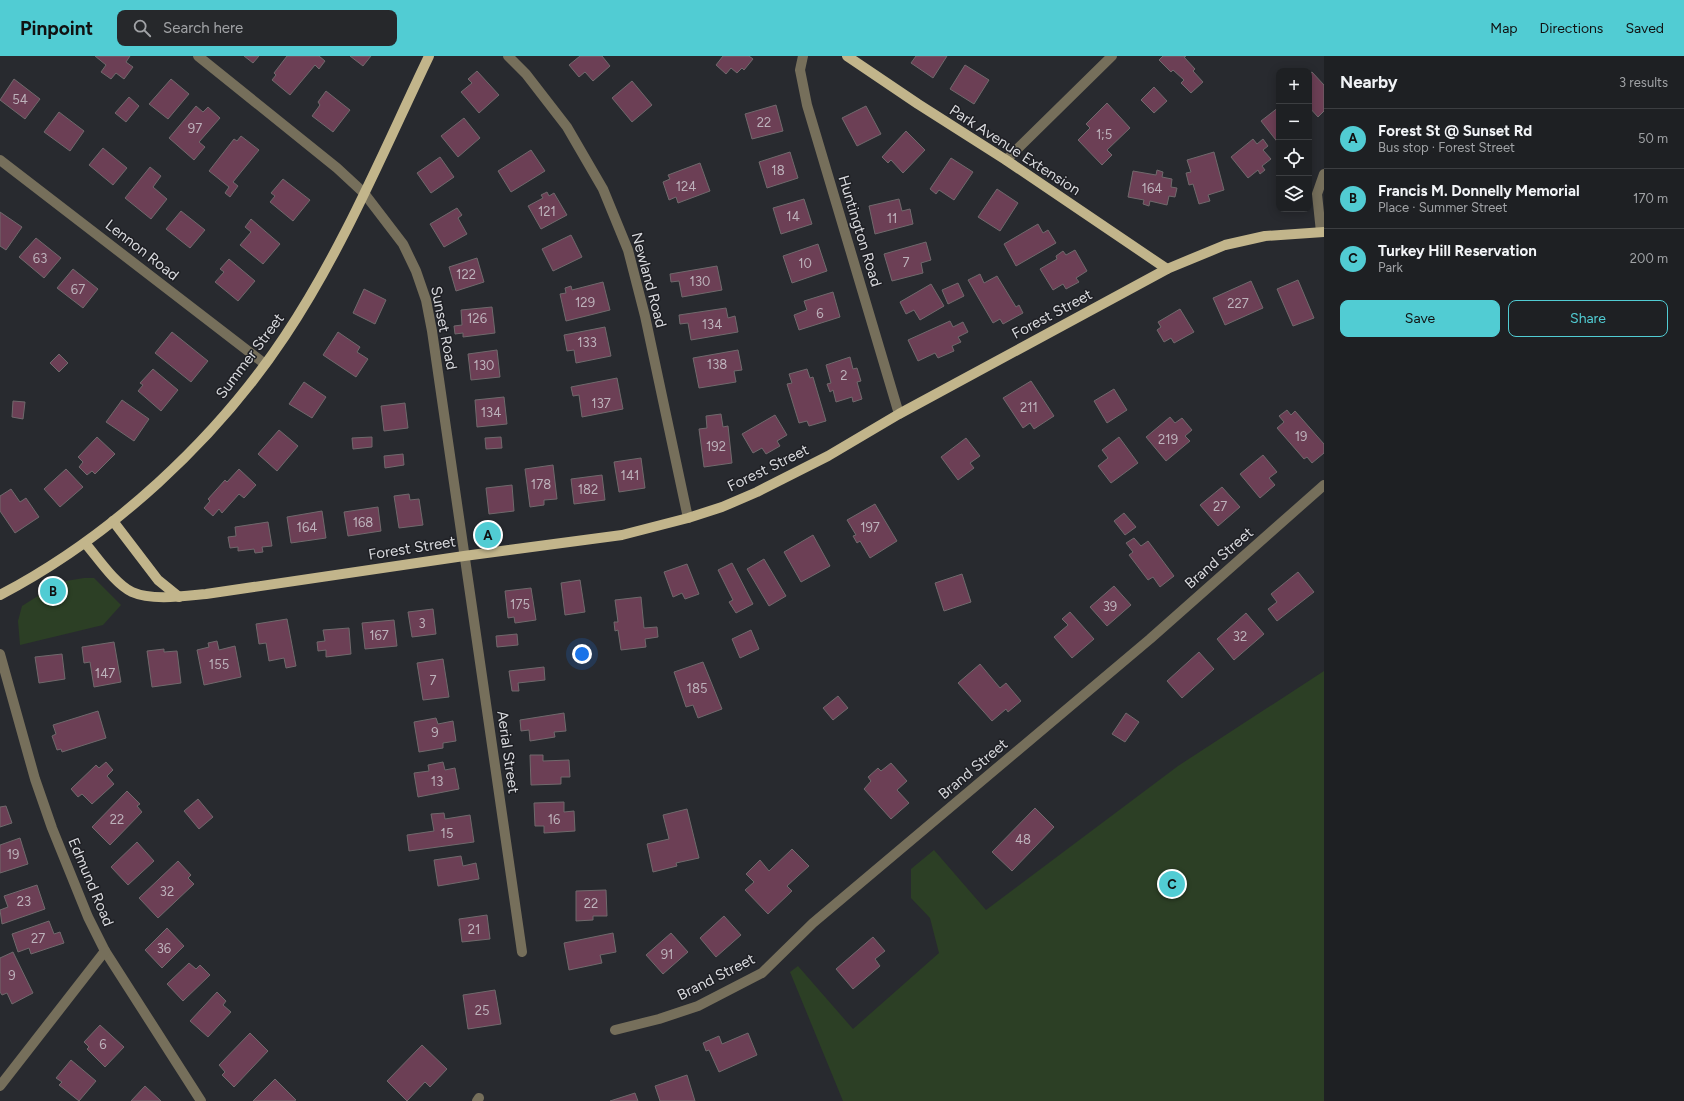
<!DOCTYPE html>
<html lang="en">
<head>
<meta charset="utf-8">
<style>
  body { margin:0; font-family:Figtree,sans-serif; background:#26282b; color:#f1f3f6 }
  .controls { position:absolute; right:12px; top:12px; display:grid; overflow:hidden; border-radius:8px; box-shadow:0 2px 10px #0003 }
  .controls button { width:36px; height:36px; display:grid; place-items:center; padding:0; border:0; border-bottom:1px solid #3c3e41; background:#1e2023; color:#f1f3f6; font:20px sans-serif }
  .you { position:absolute; left:582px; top:598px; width:14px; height:14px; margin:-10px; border:3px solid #fff; border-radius:50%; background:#1a73e8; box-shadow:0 0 0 6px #1a73e833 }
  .badge { display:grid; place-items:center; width:26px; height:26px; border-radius:50%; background:#51ccd3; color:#111; font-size:13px; font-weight:700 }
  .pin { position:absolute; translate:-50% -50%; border:2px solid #fff; box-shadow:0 1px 4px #0006 }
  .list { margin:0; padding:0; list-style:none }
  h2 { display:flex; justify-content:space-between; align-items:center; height:52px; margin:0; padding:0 16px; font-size:17px }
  h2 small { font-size:13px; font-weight:400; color:#a1a3a6 }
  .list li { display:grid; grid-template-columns:26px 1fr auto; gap:12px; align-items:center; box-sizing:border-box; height:60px; padding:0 16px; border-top:1px solid #3c3e41 }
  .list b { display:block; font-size:15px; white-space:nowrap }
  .list p { margin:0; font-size:13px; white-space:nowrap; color:#a1a3a6 }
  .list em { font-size:13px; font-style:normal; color:#a1a3a6 }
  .actions { display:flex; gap:8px; padding:12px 16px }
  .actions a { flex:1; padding:9px 0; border:1px solid #51ccd3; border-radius:8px; text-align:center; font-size:14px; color:#51ccd3 }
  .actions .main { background:#51ccd3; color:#111 }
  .icon { flex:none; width:22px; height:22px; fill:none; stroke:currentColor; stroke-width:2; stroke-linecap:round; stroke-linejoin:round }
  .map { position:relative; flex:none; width:1324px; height:1045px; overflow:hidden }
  header { display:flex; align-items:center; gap:24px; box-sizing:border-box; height:56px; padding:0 20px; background:#51ccd3; color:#111 }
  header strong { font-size:19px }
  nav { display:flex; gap:22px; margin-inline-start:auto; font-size:14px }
  .search { width:280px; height:36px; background:#26282b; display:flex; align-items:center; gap:10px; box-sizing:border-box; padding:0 14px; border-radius:8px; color:#a1a3a6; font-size:15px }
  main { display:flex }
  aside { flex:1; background:#1e2023 }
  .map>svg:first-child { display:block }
</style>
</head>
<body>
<header>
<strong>Pinpoint</strong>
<div class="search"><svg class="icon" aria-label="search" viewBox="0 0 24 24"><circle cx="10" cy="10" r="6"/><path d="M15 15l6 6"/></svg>Search here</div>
<nav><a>Map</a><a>Directions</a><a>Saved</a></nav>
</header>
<main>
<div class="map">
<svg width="1324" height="1045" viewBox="0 0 1324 1045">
  <rect width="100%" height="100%" fill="#282a2f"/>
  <g fill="#2c3f25">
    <path d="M84,522H94L121,549L103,569L20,589L18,565L22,550L60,526Z"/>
    <path d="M1324,615V1045H843L790,916L798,910L853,973L939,897L930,862L911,842V813L934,794L986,854L1178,710Z"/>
  </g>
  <g fill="#6c3f55" stroke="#70696c">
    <path d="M95,0H130L126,6L133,11L124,23L116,17L111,23L101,16L106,9Z"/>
    <path d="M244,0H259L253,7Z"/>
    <path d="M287,0H319L325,5L319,13L315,9L290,39L272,24L276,19L274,17Z"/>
    <path d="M350,0H371L363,10Z"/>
    <path d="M580,0H602L610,10L593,25L585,16L579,21L569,9Z"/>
    <path d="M723,0H749L753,3L744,14L742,12L737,17L731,12L726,18L716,9Z"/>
    <path d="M916,0H947L933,22L911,7Z"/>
    <path d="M1163,0H1186L1184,1L1195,13L1193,15L1203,26L1191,37L1181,27L1184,24L1173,14L1171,16L1159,4Z"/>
    <path d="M965,9L989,24L974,48L950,33Z"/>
    <path d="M477,15L499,39L479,57L461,36L472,27L468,23Z"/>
    <path d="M1312,16L1324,29V55L1318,61L1309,51V18Z"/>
    <path d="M14,23L40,43L25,63L0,44Z"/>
    <path d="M171,23L189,38L168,63L149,48Z"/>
    <path d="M632,25L652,49L632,66L612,42Z"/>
    <path d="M1154,31L1167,45L1154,57L1141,44Z"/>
    <path d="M326,35L350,54L333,76L312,60L320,49L318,46Z"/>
    <path d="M129,41L139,50L126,66L115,57Z"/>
    <path d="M1107,47L1130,72L1107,94L1112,99L1102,109L1078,84L1090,72L1086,68Z"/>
    <path d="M776,49L783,75L752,83L745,58Z"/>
    <path d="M196,50L203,56L208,51L220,62L199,86L205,91L194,104L169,82Z"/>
    <path d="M866,50L881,78L857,90L842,62Z"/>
    <path d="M1279,51V88L1261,65Z"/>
    <path d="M59,56L84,75L70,95L44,76Z"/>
    <path d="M464,62L480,82L458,101L441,80Z"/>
    <path d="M906,75L925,94L903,117L891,104L888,107L882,101Z"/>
    <path d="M241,80L259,94L233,126L238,130L230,141L225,137L229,131L209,115L234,83L237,85Z"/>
    <path d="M1253,83L1257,88L1263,83L1268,90L1263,94L1271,103L1262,110L1265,114L1260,118L1258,114L1248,122L1231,101Z"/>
    <path d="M103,92L127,112L113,129L89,109Z"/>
    <path d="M531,94L545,115L511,136L498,115Z"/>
    <path d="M790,96L798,122L767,132L759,106Z"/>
    <path d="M1214,96L1224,134L1208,139L1210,145L1199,148L1193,128L1189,129L1186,117L1191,116L1187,104Z"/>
    <path d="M440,101L454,121L431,137L417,117Z"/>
    <path d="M951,102L973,116L954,144L939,134L936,138L930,133Z"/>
    <path d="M700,107L710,135L678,147L676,141L669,144L663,126L670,123L668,119Z"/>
    <path d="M150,111L161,120L153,131L167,143L151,163L125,142Z"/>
    <path d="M1157,114L1163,116L1162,121L1172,123L1171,131L1177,132L1175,141L1169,140L1167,149L1150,145L1149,150L1143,148L1144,144L1128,141L1133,115L1156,119Z"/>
    <path d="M283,123L310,144L293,165L270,146L275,140L271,137Z"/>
    <path d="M997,133L1018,147L1000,175L978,161Z"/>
    <path d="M547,136L549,140L554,137L567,159L541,173L528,150L543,142L541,139Z"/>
    <path d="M804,143L812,168L781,178L773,152Z"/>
    <path d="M899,143L902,155L910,153L913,168L875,178L869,150Z"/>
    <path d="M457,152L462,159L458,162L467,178L444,191L430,168Z"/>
    <path d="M181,155L205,174L190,192L166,173Z"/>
    <path d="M0,156L22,171L6,194L0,190Z"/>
    <path d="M251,163L280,188L263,208L240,189L251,176L245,171Z"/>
    <path d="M1038,168L1043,177L1048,174L1056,187L1016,210L1004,188Z"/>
    <path d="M571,179L582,201L553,215L542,193Z"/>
    <path d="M36,182L61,202L44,222L19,201Z"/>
    <path d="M926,186L931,204L921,207L923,217L892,225L884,198Z"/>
    <path d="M818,188L827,215L792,227L783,200Z"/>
    <path d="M1075,194L1087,215L1076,222L1079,226L1066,233L1063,228L1053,234L1040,213L1057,203L1056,200L1063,195L1066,199Z"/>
    <path d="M477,202L484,226L456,235L449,211Z"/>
    <path d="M229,203L255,225L238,245L215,226L224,216L220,213Z"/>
    <path d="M717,210L722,234L682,241L679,225L671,226L670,218Z"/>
    <path d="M73,213L98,233L83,252L57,232Z"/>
    <path d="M980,218L984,227L997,220L1016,251L1019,249L1023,257L1003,268L1000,263L993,267L968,224Z"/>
    <path d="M1298,224L1314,262L1293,270L1277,233Z"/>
    <path d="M1251,225L1263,252L1225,269L1213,242Z"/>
    <path d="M603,226L610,254L566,265L560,238L566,237L565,232L571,230L572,234Z"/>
    <path d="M958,227L964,240L948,248L942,234Z"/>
    <path d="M931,228L944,250L920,264L914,254L906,258L900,246Z"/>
    <path d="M364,233L386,244L375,268L353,257Z"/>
    <path d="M833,236L840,261L799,274L794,259L807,254L804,245Z"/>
    <path d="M492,251L495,277L463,281V277L455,278L454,270L462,269L461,254Z"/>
    <path d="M726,252L728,262L735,260L738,276L691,284L688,267L680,268L679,259Z"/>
    <path d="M1180,253L1194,276L1174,287L1171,282L1164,286L1157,274L1161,271L1158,266Z"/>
    <path d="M950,265L953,271L963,266L968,276L958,281L961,286L952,290L954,295L938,302L935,297L918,305L908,284Z"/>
    <path d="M605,271L611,300L576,307L574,294L567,295L564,279Z"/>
    <path d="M172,276L208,305L191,326L155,297Z"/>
    <path d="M338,276L360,291L357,296L368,303L356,321L323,299Z"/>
    <path d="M497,294L500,321L471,324L468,298Z"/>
    <path d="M738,294L742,314L734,315L736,326L699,332L693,302Z"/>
    <path d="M59,298L68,307L59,316L50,307Z"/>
    <path d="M850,301L853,313L857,312L861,325L857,326L862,343L853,346L852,341L836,346L833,334L830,336L827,328L831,327L826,309Z"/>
    <path d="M153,313L178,334L161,355L138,335L143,329L140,327Z"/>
    <path d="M807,313L810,322L813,321L826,365L809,370L807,365L799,367L787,328L792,327L789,318Z"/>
    <path d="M617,322L623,353L582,361L579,339L573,340L571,331Z"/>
    <path d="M1031,325L1054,360L1034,373L1030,367L1023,372L1003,342Z"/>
    <path d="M304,326L326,341L312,362L289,348Z"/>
    <path d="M1114,333L1127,354L1107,367L1094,345Z"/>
    <path d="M504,341L507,368L477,371L475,344Z"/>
    <path d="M122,344L149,363L134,385L106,366Z"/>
    <path d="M13,345L25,346L23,363L12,361Z"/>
    <path d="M405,347L408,372L384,375L381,350Z"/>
    <path d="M1287,354L1291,359L1295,355L1324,388V397L1312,407L1307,401L1304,403L1277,372L1284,366L1279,360Z"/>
    <path d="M721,358L723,371L728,370L732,407L704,411L699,373L707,372L706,360Z"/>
    <path d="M775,359L787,379L777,385L780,390L766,398L762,392L753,397L742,378Z"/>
    <path d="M1170,361L1175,367L1182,362L1192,374L1185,380L1190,385L1166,405L1146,381Z"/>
    <path d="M279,374L298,390L277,415L258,398Z"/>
    <path d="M97,381L115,398L95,418L92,415L87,419L79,411L83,406L78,401Z"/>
    <path d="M372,381V391L353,393L352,382Z"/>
    <path d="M501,381L502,392L486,393L485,382Z"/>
    <path d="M1119,381L1138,407L1111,427L1098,410L1108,402L1102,394Z"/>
    <path d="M966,382L980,400L970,407L974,412L958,424L941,401Z"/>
    <path d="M403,398L404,409L385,412L384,400Z"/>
    <path d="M1263,399L1277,416L1269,422L1275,429L1260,442L1240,418Z"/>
    <path d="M641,402L645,432L619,436L614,406Z"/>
    <path d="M553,409L557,443L544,444V449L530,451L525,413Z"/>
    <path d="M66,413L83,431L60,451L44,433Z"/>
    <path d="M239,413L256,429L244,442L239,438L222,457L219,453L213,460L204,452L210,445L208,443L225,424L227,426Z"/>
    <path d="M602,419L605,444L574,448L571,423Z"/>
    <path d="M512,429L514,455L489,458L486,432Z"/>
    <path d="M1222,431L1240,451L1218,470L1200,449Z"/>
    <path d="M11,433L20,446L26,442L39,461L15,477L0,455V440Z"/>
    <path d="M409,438L410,444L419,443L423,469L399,472L394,440Z"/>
    <path d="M875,448L897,485L870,502L860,485L857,487L853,480L856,479L847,464Z"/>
    <path d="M378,451L381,475L348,480L344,456Z"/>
    <path d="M322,455L326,482L291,487L287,461Z"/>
    <path d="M1124,457L1136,471L1125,479L1114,465Z"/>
    <path d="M268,466L272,490L262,491L263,496L255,497L254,493L238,495V491L230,492L228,481L236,480L235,471Z"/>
    <path d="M813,479L830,510L801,526L784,496Z"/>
    <path d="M1134,482L1141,490L1148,485L1174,520L1160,531L1153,521L1148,524L1129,499L1133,496L1126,487Z"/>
    <path d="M764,503L786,540L769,550L747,513Z"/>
    <path d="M732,507L753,548L736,557L729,546L733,544L718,514Z"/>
    <path d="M687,508L699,538L685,543L682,537L673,541L664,516Z"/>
    <path d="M1298,516L1314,536L1277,565L1268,553L1277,546L1271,538Z"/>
    <path d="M962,518L971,546L944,555L935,527Z"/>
    <path d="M580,524L585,556L565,559L561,527Z"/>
    <path d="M1114,530L1131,549L1107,570L1090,551Z"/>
    <path d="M531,532L536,564L515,567L514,561L508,562L505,535Z"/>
    <path d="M641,541L644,572L657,571L658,581L645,583L646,591L621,594L618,574L615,575L614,566H618L615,544Z"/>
    <path d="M433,553L436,578L412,581L408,556Z"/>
    <path d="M1070,556L1094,583L1072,602L1054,581L1068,569L1062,563Z"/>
    <path d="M1246,557L1264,578L1234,604L1217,583Z"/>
    <path d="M287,563L296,610L286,612L284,602L269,605L266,587L259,588L256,568Z"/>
    <path d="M394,564L397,590L365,593L362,567Z"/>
    <path d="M349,572L351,598L326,601V594L318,595L317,586L325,585L323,574Z"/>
    <path d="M751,574L759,593L740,602L732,583Z"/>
    <path d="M517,578L518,589L497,591L496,580Z"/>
    <path d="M217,585L219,594L235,590L241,621L204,629L197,594L209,591L208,587Z"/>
    <path d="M114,586L121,626L94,631L90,606L84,607L82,591Z"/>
    <path d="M164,593V596L177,595L181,627L152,631L147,595Z"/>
    <path d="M1199,596L1214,613L1182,642L1167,625Z"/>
    <path d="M62,598L65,623L39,627L35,601Z"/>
    <path d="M443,603L449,641L423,644L417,607Z"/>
    <path d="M703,606L722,653L698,662L693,649L686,651L674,616Z"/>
    <path d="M980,608L1000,632L1006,627L1021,645L1008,656L1006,653L992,665L958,627Z"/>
    <path d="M544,611L545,624L518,627L519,635H512L509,615Z"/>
    <path d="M838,640L848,652L833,664L823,652Z"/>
    <path d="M98,655L106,682L62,696L61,693L57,694L52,680L56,678L53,669Z"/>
    <path d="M564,657L566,675L554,676L555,681L530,685L529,674L521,675L520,664Z"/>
    <path d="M1126,657L1139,666L1125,686L1112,678Z"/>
    <path d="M436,662L438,668L453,665L456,685L443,687V692L419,696L414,666Z"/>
    <path d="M530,699H543V705L569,704L570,721H561V728L531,729Z"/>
    <path d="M106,706L113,714L107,720L114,728L92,748L82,738L78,741L71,733L96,709L99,712Z"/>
    <path d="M443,706L445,714L455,712L459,733L418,741L414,717L429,715L428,709Z"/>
    <path d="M891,707L907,725L897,734L909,747L891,763L864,733L871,725L868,721L878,712L881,715Z"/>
    <path d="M127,735L140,748L137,750L142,756L110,789L92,771Z"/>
    <path d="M198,743L213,761L199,773L184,755Z"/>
    <path d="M564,746V756L574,755L575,775L544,777V770H535L534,747Z"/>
    <path d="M6,750L12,767L0,771V751Z"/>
    <path d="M1035,752L1054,771L1012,815L992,796Z"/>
    <path d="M687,753L699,802L676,807L677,810L653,816L647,788L669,783L663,759Z"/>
    <path d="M444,757L445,763L470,759L474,786L409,795L407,779L434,775L431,758Z"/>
    <path d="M20,782L28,808L0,817V789Z"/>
    <path d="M137,786L154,805L128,829L111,811Z"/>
    <path d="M792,793L809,810L787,830L792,835L768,858L745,834L754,826L746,818L760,804L769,815Z"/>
    <path d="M461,800L463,810L476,807L479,823L438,830L434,804Z"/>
    <path d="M178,805L191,819L188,822L194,828L158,862L139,842Z"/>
    <path d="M37,829L45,853L2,868L0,854L8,851L4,840Z"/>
    <path d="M606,834L607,860H593V864L576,865V835Z"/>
    <path d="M487,859L490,883L462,886L459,863Z"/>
    <path d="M724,860L741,879L716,901L700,882Z"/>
    <path d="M49,865L54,878L60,876L64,887L31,898L29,892L18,896L12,878Z"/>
    <path d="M167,872L184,890L162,912L145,894Z"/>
    <path d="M613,877L616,896L600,899L602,907L569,914L564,887Z"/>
    <path d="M671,877L688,896L663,918L646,899Z"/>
    <path d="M873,881L885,895L875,903L880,910L853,933L836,913Z"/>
    <path d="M13,896L33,937L12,948L7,937L2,939L0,936V902Z"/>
    <path d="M189,907L196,913L200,909L210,919L183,945L167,928Z"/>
    <path d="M495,934L501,968L468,973L463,939Z"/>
    <path d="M217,936L226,945L223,949L231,956L208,981L190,965Z"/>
    <path d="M100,969L124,991L105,1011L87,993L89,991L84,986Z"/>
    <path d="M250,977L268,995L234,1031L222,1019L225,1016L219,1009Z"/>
    <path d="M748,977L757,999L719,1016L709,994L706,995L703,987L719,980L722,988Z"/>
    <path d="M422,989L447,1013L430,1031L425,1026L407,1045L387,1025Z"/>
    <path d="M71,1004L96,1025L79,1045L59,1029L62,1026L56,1022Z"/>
    <path d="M687,1019L695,1045H660L655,1030Z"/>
    <path d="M275,1023L296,1044L294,1045H253Z"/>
    <path d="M145,1030L161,1045H131Z"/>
    <path d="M635,1037L638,1045H610Z"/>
  </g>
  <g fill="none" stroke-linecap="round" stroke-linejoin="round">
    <g stroke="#766f5b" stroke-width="10">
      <path d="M198,0L337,112L364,137L403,188L416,215L426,244L432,275L522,896"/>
      <path d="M508,0L526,18L567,71L603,133L628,194L645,260L688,462"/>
      <path d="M803,0L800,14L807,49L899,358"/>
      <path d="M0,104L265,308"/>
      <path d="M1006,104L1112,0"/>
      <path d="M1321,176L1317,138L1324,118"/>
      <path d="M0,598L35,723L52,772L88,861L105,895L201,1045"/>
      <path d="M615,974L659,963L698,950L762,917L813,867L1150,583L1324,429"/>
      <path d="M0,1030L105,895"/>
      <path d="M477,1045L479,1042"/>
    </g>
    <g stroke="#c2b58b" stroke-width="10">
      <path d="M847,0L918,48L1006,104L1167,213"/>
      <path d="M113,465L158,524L179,541"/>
      <path d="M85,487C98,502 115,528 132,536C152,545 185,540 206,538L464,500L622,479L688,462L722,451L757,436L828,400L899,358L1167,213L1225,189L1265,180L1324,176"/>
      <path d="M0,539C111,481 216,384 285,280C343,193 384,94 429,0"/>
    </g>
  </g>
  <g text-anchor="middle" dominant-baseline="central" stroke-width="3" stroke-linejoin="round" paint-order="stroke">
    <g font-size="13" fill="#bdb2bb">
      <text x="20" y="43">54</text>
      <text x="764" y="66">22</text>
      <text x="195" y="72">97</text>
      <text x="1104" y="78">1;5</text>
      <text x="778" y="114">18</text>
      <text x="686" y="130">124</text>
      <text x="1152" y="132">164</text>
      <text x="547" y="155">121</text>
      <text x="793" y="160">14</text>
      <text x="892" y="162">11</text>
      <text x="40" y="202">63</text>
      <text x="906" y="206">7</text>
      <text x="805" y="207">10</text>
      <text x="466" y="218">122</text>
      <text x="700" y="225">130</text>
      <text x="78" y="233">67</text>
      <text x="585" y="246">129</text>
      <text x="1238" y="247">227</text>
      <text x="820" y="257">6</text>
      <text x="477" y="262">126</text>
      <text x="712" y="268">134</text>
      <text x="587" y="286">133</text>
      <text x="717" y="308">138</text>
      <text x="484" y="309">130</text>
      <text x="844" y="319">2</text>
      <text x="601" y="347">137</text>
      <text x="1029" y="351">211</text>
      <text x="491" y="356">134</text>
      <text x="1301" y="380">19</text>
      <text x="1168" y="383">219</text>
      <text x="716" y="390">192</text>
      <text x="630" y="419">141</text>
      <text x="541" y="428">178</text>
      <text x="588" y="433">182</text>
      <text x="1220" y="450">27</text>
      <text x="363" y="466">168</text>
      <text x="307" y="471">164</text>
      <text x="870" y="471">197</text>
      <text x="520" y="548">175</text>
      <text x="1110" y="550">39</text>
      <text x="422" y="567">3</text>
      <text x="379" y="579">167</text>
      <text x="1240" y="580">32</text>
      <text x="219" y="608">155</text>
      <text x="105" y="617">147</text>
      <text x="433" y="624">7</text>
      <text x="697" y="632">185</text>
      <text x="435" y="676">9</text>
      <text x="437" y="725">13</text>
      <text x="117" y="763">22</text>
      <text x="554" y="763">16</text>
      <text x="447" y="777">15</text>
      <text x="1023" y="783">48</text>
      <text x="13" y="798">19</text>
      <text x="167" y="835">32</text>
      <text x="24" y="845">23</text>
      <text x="591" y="847">22</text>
      <text x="474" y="873">21</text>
      <text x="38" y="882">27</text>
      <text x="164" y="892">36</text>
      <text x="667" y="898">91</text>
      <text x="12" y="919">9</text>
      <text x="482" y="954">25</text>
      <text x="103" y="988">6</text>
    </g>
    <g font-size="15" fill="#d8d9dd" stroke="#1f2025">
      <text transform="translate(1015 94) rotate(33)">Park Avenue Extension</text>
      <text transform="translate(860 175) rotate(73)">Huntington Road</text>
      <text transform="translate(142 194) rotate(38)">Lennon Road</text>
      <text transform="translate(649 224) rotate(75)">Newland Road</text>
      <text transform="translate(1052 258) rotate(-28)">Forest Street</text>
      <text transform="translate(444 272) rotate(79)">Sunset Road</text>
      <text transform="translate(250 300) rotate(-53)">Summer Street</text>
      <text transform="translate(768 412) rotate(-26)">Forest Street</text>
      <text transform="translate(412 492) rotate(-9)">Forest Street</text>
      <text transform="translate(1219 502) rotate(-41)">Brand Street</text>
      <text transform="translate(508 696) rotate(82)">Aerial Street</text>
      <text transform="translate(973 713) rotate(-40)">Brand Street</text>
      <text transform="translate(91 826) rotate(67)">Edmund Road</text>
      <text transform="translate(716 921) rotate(-27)">Brand Street</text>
    </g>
  </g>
</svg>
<div class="controls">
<button>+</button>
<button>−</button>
<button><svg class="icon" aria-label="locate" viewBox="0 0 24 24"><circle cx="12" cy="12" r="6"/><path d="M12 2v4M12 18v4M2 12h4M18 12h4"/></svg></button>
<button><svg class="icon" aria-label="layers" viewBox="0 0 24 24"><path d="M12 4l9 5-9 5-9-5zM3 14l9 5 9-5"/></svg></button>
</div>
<div class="you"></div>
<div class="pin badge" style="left:488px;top:479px">A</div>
<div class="pin badge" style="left:53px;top:535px">B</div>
<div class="pin badge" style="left:1172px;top:828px">C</div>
</div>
<aside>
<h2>Nearby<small>3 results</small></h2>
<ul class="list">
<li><span class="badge">A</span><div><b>Forest St @ Sunset Rd</b><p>Bus stop · Forest Street</p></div><em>50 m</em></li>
<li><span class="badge">B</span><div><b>Francis M. Donnelly Memorial</b><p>Place · Summer Street</p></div><em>170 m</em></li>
<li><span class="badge">C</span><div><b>Turkey Hill Reservation</b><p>Park</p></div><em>200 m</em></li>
</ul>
<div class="actions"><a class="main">Save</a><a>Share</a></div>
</aside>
</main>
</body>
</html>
